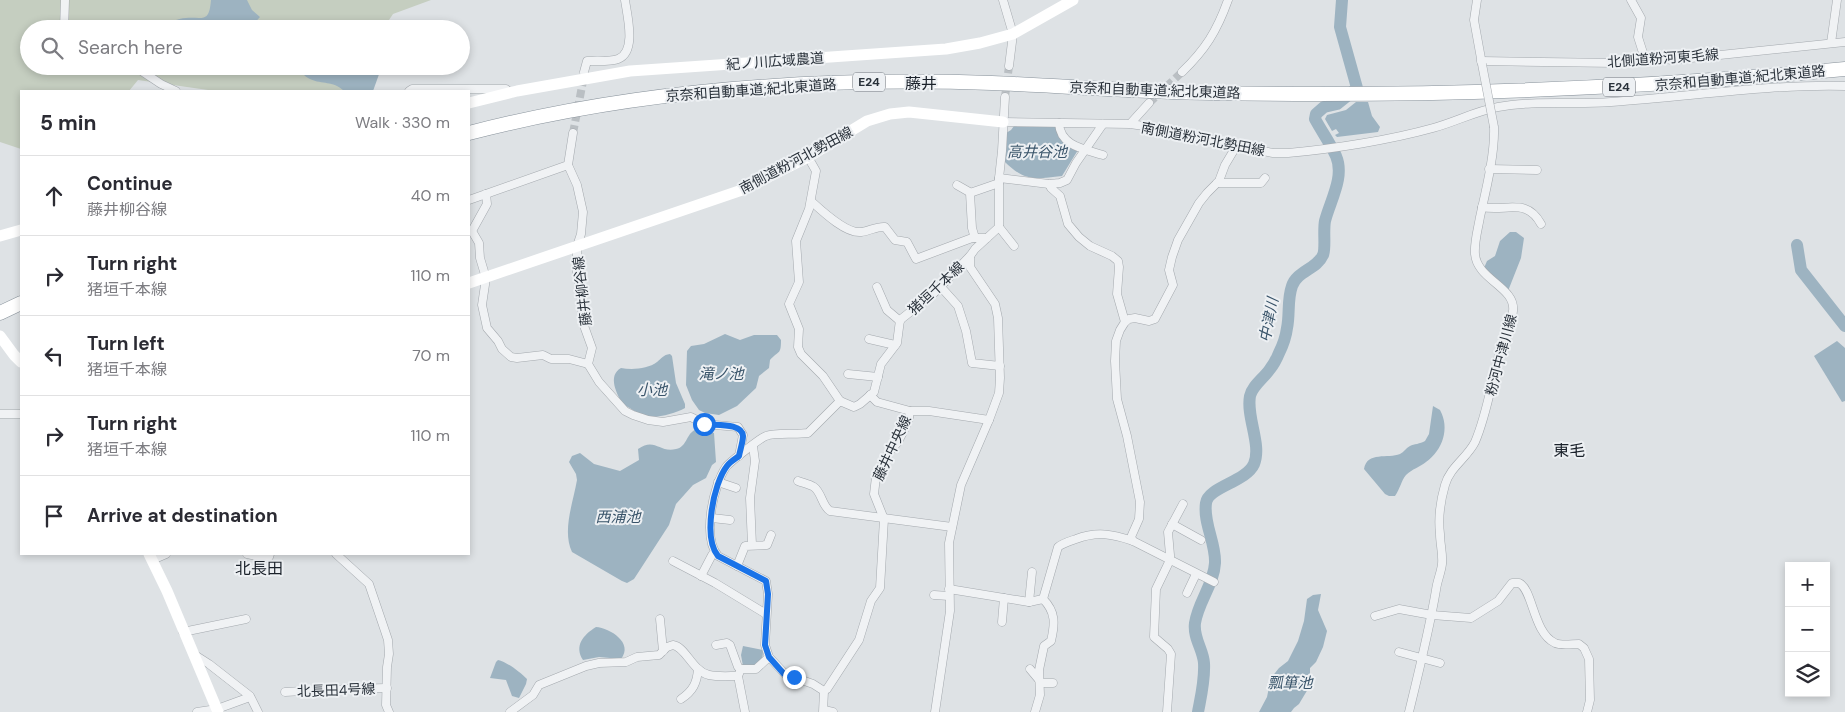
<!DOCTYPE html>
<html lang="en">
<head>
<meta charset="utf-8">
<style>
  body { margin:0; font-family:"DM Sans","Noto Sans JP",sans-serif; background:#f2f2f3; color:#2b2b33 }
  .controls { position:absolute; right:15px; bottom:15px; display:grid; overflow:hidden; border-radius:0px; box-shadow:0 2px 8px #0003 }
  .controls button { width:45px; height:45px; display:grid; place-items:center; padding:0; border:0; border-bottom:1px solid #e1e1e2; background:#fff; color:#2b2b33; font:25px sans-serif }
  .stop { position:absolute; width:15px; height:15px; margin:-11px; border:4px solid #1a73e8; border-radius:50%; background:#fff }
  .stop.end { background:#1a73e8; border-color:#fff; box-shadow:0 1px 5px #0008 }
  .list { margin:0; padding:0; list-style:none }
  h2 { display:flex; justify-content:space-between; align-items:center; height:65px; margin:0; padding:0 20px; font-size:21px }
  h2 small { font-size:16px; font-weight:400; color:#7c7c81 }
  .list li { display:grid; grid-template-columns:32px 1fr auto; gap:15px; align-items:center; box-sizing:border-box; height:80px; padding:0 20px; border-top:1px solid #e1e1e2 }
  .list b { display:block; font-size:19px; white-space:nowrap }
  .list p { margin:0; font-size:16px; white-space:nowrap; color:#7c7c81 }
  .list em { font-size:16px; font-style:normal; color:#7c7c81 }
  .icon { flex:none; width:28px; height:28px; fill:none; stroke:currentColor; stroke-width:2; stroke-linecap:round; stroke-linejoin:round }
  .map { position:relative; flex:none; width:1845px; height:712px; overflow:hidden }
  .search { position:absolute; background:#fff; box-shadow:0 2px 8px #0003; left:20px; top:20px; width:450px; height:55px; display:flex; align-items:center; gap:12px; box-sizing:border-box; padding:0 18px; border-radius:28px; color:#7c7c81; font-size:19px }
  .panel { position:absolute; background:#fff; box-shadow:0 2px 8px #0003; left:20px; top:90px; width:450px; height:465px; border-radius:0px }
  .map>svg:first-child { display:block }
</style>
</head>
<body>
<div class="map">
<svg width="1845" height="712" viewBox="0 0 1845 712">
  <rect width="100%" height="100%" fill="#dee2e5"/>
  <path fill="#c5cec0" d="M0,0H431L393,14L383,29H29V66H358L342,91H215L138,80L129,91H21V149L0,142Z"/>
  <g fill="#9db3c1">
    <path d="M211,0H247L252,10L260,17L249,29H140L141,23C148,20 153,25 160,25C167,24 178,18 186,18C204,17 209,23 211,0Z"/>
    <path d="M294,66H382L373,91H344C332,80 323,85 310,79C305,77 299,70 294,66Z"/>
    <path d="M1356,102H1368L1372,116L1380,127L1378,132L1337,137L1335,135L1339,133L1336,129L1332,131L1325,119L1327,115L1346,110Z"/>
    <path d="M1014,126L1056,127L1058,132L1078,150L1062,176C1034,179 1025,182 1004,161L1006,133L1011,130Z"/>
    <path d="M1510,232H1516L1524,238L1521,258L1508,291L1484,268L1487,261L1495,256L1500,241Z"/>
    <path d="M725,334L740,340L754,335H777L781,340C781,355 779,350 770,360L769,368L759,376L756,388L737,406L719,415L705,413L699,410L692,400L686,385L687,351L691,346L704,344Z"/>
    <path d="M1837,341L1845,348V401L1842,402L1814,356Z"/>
    <path d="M670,354L672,356L676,383L685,404V408C674,414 653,420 641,415C635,412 630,407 623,405C617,394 607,376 621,368C632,370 648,369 657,362C662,358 663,355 670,354Z"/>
    <path d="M1433,406L1440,410C1450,428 1443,450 1426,462C1420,467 1412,469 1406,475C1401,481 1400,489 1395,496H1389L1385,494L1364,469C1367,451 1388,459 1400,454C1404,452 1406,448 1410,446C1414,444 1420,444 1425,441L1429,434Z"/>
    <path d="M698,429L714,433L716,462L712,465L706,478L693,485L676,504L669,525L634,579L627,583L622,581L572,552C562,531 573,503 577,480L576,474L569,462L572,456L580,453L594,464L620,471L639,460L638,449C655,437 659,453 676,449C688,447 686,431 698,429Z"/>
    <path d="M1321,594L1318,610L1327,631L1323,647L1316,662L1310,668V684L1308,689L1299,704L1294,708L1291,712H1259L1267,697L1271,678L1279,668L1288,661L1298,641L1304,621L1307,599L1313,595Z"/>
    <path d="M596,627C610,628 634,643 621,659L599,657L583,660C574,646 583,635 596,627Z"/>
    <path d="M743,646L763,650C763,664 758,669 743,666L741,655Z"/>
    <path d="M498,660C507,662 520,672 527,679L526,684L519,698L512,696L506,680L490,678L496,662Z"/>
  </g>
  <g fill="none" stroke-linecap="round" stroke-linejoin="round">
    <g stroke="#9db3c1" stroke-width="12">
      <path d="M1797,245L1801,270L1845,326"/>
      <path d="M1198,712C1201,696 1205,680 1204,663C1203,649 1193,638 1195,623C1198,602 1214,584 1215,563C1216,543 1203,523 1206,503C1208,487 1246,482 1254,464C1262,445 1246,417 1250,396C1252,386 1264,378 1270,369C1274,364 1277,358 1279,353C1283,345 1286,336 1287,328C1290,314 1287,300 1292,286C1297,271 1317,269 1323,255C1326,249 1323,231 1325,221C1330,201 1345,177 1336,156C1330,143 1322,132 1315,119L1316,114L1324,107L1337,104L1357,88L1340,27L1342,0"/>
    </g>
    <g stroke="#babfc3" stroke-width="8" stroke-dasharray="8 4" stroke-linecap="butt">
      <path d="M1005,97L1009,66"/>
      <path d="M1149,103L1182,72"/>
      <path d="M573,133L584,76"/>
    </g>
    <defs>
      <g id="street">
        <path d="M1003,0L1013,34L1009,66"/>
        <path d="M1477,0L1474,20L1482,64"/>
        <path d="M1631,0L1641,18L1638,37L1645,59"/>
        <path d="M64,29L65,0"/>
        <path d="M1831,43L1837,0"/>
        <path d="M1481,61L1616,63L1657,58L1672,60L1845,42"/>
        <path d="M134,66L161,84L176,91"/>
        <path d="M584,72L587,61C595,61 611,62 618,59C637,52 627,15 625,0"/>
        <path d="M1182,72C1205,50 1217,31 1228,0"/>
        <path d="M409,91L412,89H506L511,93"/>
        <path d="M1003,122L1130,124L1151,127L1273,153H1288C1333,149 1390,140 1433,128C1455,122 1476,111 1498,107C1535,100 1574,105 1611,102C1689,97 1767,84 1845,86"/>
        <path d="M1059,123C1060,146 1084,149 1103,155"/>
        <path d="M1130,124L1149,103"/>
        <path d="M573,133L568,165L577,185L583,212L581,234L577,246V272L581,292L583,323L592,348L588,364L599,382L625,411L633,415L648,420L663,422L691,417L704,424L738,427L743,435L739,456"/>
        <path d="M808,157L816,171L809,209L796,241L799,282L789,304L799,329L798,347L801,354L823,376L840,401"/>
        <path d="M1489,169L1537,170"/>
        <path d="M999,178L1049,184L1060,183L1067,180L1076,163L1103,124"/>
        <path d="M1217,183H1261L1265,178"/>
        <path d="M1049,184L1051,188L1060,196L1068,224L1079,237L1090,246L1112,256L1118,261L1119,267L1117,294L1125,322"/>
        <path d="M957,185L971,193"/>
        <path d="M486,194L487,204L472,231L479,243L480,258L486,278L482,305L487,328L498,341L502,349L511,357L517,358L543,355L551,359H569L588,364"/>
        <path d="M469,200L568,165"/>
        <path d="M811,201C822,211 846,234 861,232C870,231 877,226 885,227L895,240L907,242L916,259L972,238H987"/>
        <path d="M1482,207C1506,212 1526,197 1541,224"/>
        <path d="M999,227L1014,246"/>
        <path d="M975,238L972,228L970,193L999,183"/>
        <path d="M940,286L958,306L966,331L972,363L1000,366"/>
        <path d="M877,287L887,310L900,321"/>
        <path d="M869,339L895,345"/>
        <path d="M848,374L878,377"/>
        <path d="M910,411H929L989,420"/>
        <path d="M0,414H21"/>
        <path d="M798,481C803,483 809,484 814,487C822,493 822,506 830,511L952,527"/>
        <path d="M718,482L736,488"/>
        <path d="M712,518L730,520"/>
        <path d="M1172,524L1201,540"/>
        <path d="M1133,541L1131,537L1139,519L1140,502L1127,436L1117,399L1115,361L1116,341L1120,330L1125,322L1129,319L1135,318L1149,321L1155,319L1173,285L1169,270L1172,257L1178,240L1199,203L1207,193L1219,181L1225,165L1237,145"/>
        <path d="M752,545L750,498L755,461L753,446"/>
        <path d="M247,554L267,558L269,557L270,554"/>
        <path d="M336,554L369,584L385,631L388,640L389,654L387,667L386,705L389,712"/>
        <path d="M152,560L166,554"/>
        <path d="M673,561L715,583L766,614"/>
        <path d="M737,566L745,546L767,545L771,535"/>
        <path d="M701,576L712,555"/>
        <path d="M949,589L1029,602L1043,599L1058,547C1063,543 1070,541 1076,539C1097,531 1112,534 1133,541L1214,582"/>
        <path d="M1187,593L1196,574"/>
        <path d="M934,595L949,596"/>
        <path d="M1029,602L1032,572"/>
        <path d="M1375,616L1399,609L1432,615L1471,618L1498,601L1512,583H1519C1533,589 1533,633 1555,643C1561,646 1572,644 1579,644L1584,648L1589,659L1590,700L1587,712"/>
        <path d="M660,619L663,651"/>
        <path d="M1002,622L1004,598"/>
        <path d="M183,632L246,619"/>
        <path d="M716,645L727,643L730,645L738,667L741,669"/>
        <path d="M1399,652L1440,663"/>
        <path d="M195,655L209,664L250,696L258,712"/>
        <path d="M1030,669L1040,681"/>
        <path d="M738,676L745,712"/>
        <path d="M1040,683H1053"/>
        <path d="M824,691L827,689L859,640L871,601L880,588L884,519L874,494L876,477L889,452L898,442L905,428L909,418L910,411L877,402L870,395"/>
        <path d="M285,692L303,691L323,693L344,689L387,688"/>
        <path d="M681,699C693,691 697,683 698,669"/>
        <path d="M824,710L833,712"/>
        <path d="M197,712L217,709L250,697"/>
        <path d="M510,712L533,695L539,685L586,666L599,663L626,662L637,657L659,655L667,647L673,645C686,647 692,671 709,675C718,677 729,676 738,676L741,669H756L769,657"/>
        <path d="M823,712L824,691L813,684L785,674L769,657L765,645L768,594L766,581L718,556C702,537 713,486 726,467C730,462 760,438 766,436C775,432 796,435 808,433L840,401L854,407L860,404L874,392L881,364L897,343L900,320L934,293L970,256"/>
        <path d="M935,712L950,611L949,543L961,485L989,420L999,393L1000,378L998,318L995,304L970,267V256L975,249L999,227V178L1002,151L1005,97"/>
        <path d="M1035,712L1040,695L1039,670L1044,646L1051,641C1055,624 1056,612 1043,599"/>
        <path d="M1167,712L1171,654L1168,649L1154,637L1156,589L1170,560V555L1168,532L1183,504"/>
        <path d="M1409,712C1419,671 1429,631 1436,590C1437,581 1441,573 1442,564C1443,554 1440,544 1440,534C1438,517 1440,502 1445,485C1450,467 1467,458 1475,442C1487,414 1491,384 1499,355C1503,341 1512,326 1513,311C1516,287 1477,280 1475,254C1474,242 1478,229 1480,217C1486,190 1495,154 1494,127"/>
      </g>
      <g id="highway">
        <path d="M469,133C639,89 817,77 992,83C1066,86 1140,92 1214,93C1426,97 1635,89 1845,69"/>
        <path d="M0,313L21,303"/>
      </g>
    </defs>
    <use href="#street" stroke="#a4a9ae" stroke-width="9"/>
    <use href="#highway" stroke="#87919a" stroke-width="15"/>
    <use href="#street" stroke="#f0f2f4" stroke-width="8"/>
    <g stroke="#fff" stroke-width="11">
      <path d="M469,103L517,91L630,71L946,49L980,43L1013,34L1073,0"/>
      <path d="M0,236L21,230"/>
      <path d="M469,283L742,190L808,157L867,121L890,114L909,112L1003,122"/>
      <path d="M0,336L14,355L21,362"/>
      <path d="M149,554L167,591L218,712"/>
    </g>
    <use href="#highway" stroke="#fff" stroke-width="14"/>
    <defs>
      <path id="street-bridge" d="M1482,64L1494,127"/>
    </defs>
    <use href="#street-bridge" stroke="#a4a9ae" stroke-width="9" stroke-linecap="butt"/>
    <use href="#street-bridge" stroke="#f0f2f4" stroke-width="8"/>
  </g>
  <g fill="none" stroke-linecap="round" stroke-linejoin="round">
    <path stroke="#1a73e8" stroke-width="6" d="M704,424C714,426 742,422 743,436C743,442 740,450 739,456C735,459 730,462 727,466C713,484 703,538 718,556L766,581L768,594L765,645L769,657L784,674L794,677"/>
  </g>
  <g text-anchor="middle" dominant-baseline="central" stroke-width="4" stroke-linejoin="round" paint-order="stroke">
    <g fill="#edf0f3" stroke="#646a72" stroke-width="1">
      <rect x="853" y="72.5" width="32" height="19" rx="4"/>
      <rect x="1603" y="77.5" width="32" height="19" rx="4"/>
    </g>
    <g font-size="12" font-weight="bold" fill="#29313a">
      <text x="869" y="82">E24</text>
      <text x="1619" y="87">E24</text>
    </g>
    <g font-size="14" fill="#29313a" stroke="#edf0f3">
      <text transform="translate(1663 58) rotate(-4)">北側道粉河東毛線</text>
      <text transform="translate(775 61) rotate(-4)">紀ノ川広域農道</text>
      <text transform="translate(1740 78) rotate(-5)">京奈和自動車道;紀北東道路</text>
      <text transform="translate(751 90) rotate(-4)">京奈和自動車道;紀北東道路</text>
      <text transform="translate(1155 90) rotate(2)">京奈和自動車道;紀北東道路</text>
      <text transform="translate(1203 139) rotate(11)">南側道粉河北勢田線</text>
      <text transform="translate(796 160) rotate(-28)">南側道粉河北勢田線</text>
      <text transform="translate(936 288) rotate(-43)">猪垣千本線</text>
      <text transform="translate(582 291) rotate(-97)">藤井柳谷線</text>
      <text transform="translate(1501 355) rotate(-75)">粉河中津川線</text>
      <text transform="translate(892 448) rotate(-65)">藤井中央線</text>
      <text transform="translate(336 690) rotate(-2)">北長田4号線</text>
    </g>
    <g font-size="15" font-style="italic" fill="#385369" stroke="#edf0f3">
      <text x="1037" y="152">高井谷池</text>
      <text transform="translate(1269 320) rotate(-79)">中津川</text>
      <text x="721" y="374">滝ノ池</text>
      <text x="652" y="390">小池</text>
      <text x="618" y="517">西浦池</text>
      <text x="1290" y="683">瓢箪池</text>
    </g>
    <g font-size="16" fill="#1b222b" stroke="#edf0f3">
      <text x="921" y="83">藤井</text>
      <text x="1569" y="450">東毛</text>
      <text x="259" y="568">北長田</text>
    </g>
  </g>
</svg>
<div class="controls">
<button>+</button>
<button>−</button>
<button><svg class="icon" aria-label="layers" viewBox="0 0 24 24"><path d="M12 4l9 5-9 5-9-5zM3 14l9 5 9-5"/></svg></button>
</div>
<div class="stop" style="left:704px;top:424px"></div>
<div class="stop end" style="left:794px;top:677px"></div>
<div class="search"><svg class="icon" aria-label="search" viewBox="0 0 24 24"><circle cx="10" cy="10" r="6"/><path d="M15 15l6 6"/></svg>Search here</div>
<section class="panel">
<h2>5 min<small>Walk · 330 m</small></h2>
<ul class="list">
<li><svg class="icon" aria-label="ahead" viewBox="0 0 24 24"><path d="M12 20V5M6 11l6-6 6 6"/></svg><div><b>Continue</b><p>藤井柳谷線</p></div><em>40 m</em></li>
<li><svg class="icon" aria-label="right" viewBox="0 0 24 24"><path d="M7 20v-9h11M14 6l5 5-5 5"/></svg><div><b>Turn right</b><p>猪垣千本線</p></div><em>110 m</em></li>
<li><svg class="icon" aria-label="left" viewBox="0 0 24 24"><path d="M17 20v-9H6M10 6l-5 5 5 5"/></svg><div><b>Turn left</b><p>猪垣千本線</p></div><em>70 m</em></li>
<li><svg class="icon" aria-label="right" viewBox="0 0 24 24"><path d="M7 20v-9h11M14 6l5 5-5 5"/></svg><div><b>Turn right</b><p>猪垣千本線</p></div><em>110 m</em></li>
<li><svg class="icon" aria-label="arrive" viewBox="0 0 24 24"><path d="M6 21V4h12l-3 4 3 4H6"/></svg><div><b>Arrive at destination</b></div></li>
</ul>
</section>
</div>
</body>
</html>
